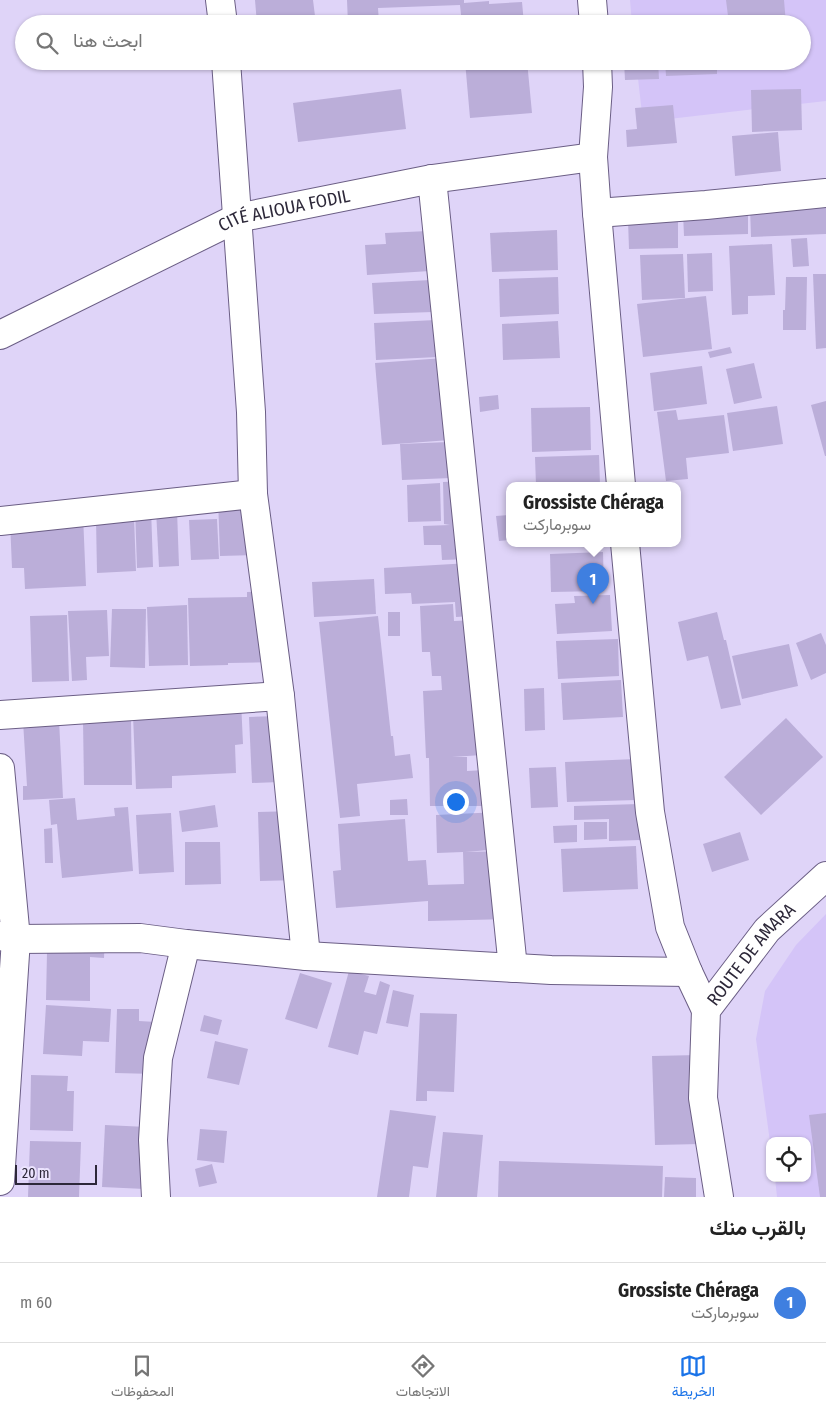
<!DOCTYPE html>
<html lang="ar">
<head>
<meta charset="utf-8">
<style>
  body { margin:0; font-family:"Fira Sans Condensed",Vazirmatn,sans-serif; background:#f2f2f2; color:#222; direction:rtl }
  .controls { position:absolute; right:15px; bottom:15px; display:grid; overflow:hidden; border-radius:10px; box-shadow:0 1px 4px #0004 }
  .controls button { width:45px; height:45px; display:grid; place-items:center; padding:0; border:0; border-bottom:1px solid #e0e0e0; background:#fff; color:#222; font:25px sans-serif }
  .scale { position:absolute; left:15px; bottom:12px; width:82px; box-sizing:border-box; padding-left:5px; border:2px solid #2d2839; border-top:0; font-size:14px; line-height:18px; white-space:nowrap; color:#2d2839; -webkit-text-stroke:4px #ebe3fe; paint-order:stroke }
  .you { position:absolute; left:455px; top:801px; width:18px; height:18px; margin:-12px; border:4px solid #fff; border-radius:50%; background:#1a73e8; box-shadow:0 0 0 8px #1a73e833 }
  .badge { display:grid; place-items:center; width:32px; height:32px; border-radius:50%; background:#1a73e8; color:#fff; font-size:16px; font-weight:700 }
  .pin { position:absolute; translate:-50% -41px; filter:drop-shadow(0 1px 2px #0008) }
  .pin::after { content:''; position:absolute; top:26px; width:18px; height:15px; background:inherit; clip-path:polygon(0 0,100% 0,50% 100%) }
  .popup { position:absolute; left:506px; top:482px; width:175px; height:65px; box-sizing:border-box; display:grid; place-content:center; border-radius:10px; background:#fff; filter:drop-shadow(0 1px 4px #0005); font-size:16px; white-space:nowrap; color:#767676 }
  .popup b { font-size:19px; color:#222 }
  .popup::after { content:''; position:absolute; left:50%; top:100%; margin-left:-10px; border:10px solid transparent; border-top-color:#fff }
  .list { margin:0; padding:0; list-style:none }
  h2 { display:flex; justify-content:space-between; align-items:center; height:65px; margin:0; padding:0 20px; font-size:21px }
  h2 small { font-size:16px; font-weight:400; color:#767676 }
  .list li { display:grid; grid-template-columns:32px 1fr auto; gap:15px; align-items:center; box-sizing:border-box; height:80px; padding:0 20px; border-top:1px solid #e0e0e0 }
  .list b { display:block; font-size:19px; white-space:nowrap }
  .list p { margin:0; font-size:16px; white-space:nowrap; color:#767676 }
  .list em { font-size:16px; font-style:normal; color:#767676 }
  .icon { flex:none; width:28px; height:28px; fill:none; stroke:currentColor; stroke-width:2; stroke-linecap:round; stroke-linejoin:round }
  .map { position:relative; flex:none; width:826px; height:1197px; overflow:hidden; direction:ltr }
  .search { position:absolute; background:#fff; box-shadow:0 1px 4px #0004; left:15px; right:15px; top:15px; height:55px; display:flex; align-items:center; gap:12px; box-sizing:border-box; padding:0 18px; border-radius:28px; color:#767676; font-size:19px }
  .sheet { height:145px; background:#fff }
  nav { display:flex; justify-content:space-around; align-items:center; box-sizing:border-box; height:70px; border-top:1px solid #e0e0e0; background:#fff; font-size:14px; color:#767676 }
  nav a { display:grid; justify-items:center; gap:2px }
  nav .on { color:#1a73e8 }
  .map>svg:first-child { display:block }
</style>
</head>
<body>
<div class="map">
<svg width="826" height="1197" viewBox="0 0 826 1197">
  <rect width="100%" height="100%" fill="#dfd4f8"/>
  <g fill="#d4c4f8">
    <path d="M630,0H826V101L643,122L636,61H802V24H632Z"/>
    <path d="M826,914V1197H777L775,1178H807V1141H770V1142L756,1039L765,991L796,945Z"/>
  </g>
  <g fill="#bbaed9">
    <path d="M255,0H313L316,24H257Z"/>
    <path d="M347,0H464V3L489,1V4L522,2L524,24H462L460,5L378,8L379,23L348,24Z"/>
    <path d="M726,0H784L786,24H729Z"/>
    <path d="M657,21V24H623V22Z"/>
    <path d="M261,61H315V63L262,68Z"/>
    <path d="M465,61H527L532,113L470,118Z"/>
    <path d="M624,61H658L659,79L625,80Z"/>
    <path d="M665,61H717V74L666,76Z"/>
    <path d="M401,89L406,129L298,142L293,103Z"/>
    <path d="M801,89L802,130L752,132L751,90Z"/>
    <path d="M673,105L677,143L627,147L626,130L637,129L635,108Z"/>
    <path d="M778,132L781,171L735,176L732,136Z"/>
    <path d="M826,204V234L751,237L750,207Z"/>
    <path d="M748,211V234L684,236L683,213Z"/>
    <path d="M678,219V248L629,249L628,220Z"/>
    <path d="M557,230L558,270L492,272L490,233Z"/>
    <path d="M428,231L430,271L367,275L365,245L386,244L385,233Z"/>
    <path d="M807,238L809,266L793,267L791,239Z"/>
    <path d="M772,244L775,295L748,296V314L732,315L729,246Z"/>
    <path d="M712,253L713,291L688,292L687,254Z"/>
    <path d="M683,254L685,298L642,300L640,255Z"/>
    <path d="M813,274H826V348L816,349Z"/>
    <path d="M558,277L559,314L500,317L499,279Z"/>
    <path d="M786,277H807L806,330H783V310H785Z"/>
    <path d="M431,280L433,312L374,314L372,283Z"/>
    <path d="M706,296L712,349L643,357L637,304Z"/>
    <path d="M436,320L438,357L376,360L374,323Z"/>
    <path d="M558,321L560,358L503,360L502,324Z"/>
    <path d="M730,347L732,353L710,358L708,352Z"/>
    <path d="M444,358L450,440L382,445L375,363Z"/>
    <path d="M754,363L762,398L734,404L726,369Z"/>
    <path d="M702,366L707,404L654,411L650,373Z"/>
    <path d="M498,395L499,409L480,412L479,397Z"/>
    <path d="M826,401V456H825L811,405Z"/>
    <path d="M777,406L783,444L733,451L727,413Z"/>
    <path d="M590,407L591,450L532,452L531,408Z"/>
    <path d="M676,410L678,420L724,415L729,453L686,458L688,479L666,481L657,412Z"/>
    <path d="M449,442L451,478L402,480L400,444Z"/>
    <path d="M599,455L600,485H536L535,457Z"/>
    <path d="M465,481L470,559L442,560L441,545H424L423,526L450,525L444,524L443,482Z"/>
    <path d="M440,483L441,521L408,522L407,485Z"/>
    <path d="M255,497L256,555L220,556L218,498Z"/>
    <path d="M135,508H151L153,567L137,568Z"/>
    <path d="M156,510H177L179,566L159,567Z"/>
    <path d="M83,515L86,586L25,589L24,568H12L10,521Z"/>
    <path d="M509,515V540L499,541L496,516Z"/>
    <path d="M134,517L136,571L97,573L96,519Z"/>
    <path d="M217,519L219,559L191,560L189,520Z"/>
    <path d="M543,543H584V544L543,546Z"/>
    <path d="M603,552L604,591L551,592L550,554Z"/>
    <path d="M470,563L472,616L456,617L455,602L412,604L411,593L385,594L384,568Z"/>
    <path d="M374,579L376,614L314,617L312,582Z"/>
    <path d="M275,591L277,662L228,663V665L190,666L188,598L247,597V592Z"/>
    <path d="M610,595L612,631L557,634L555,604L575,603L574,596Z"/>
    <path d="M453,604L454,621L475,620L482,755L452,757H467V771L485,770V806H430L429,758H426L423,691L442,690L441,676H432L430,652H422L420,606Z"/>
    <path d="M187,605L188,665L149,666L147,607Z"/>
    <path d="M112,609H146L145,668L110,667Z"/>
    <path d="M107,610L109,656L86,657L87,680L72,681L68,611Z"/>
    <rect x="388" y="612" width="12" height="24"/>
    <path d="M717,612L724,640H726L741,705L721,709L708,656L687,661L678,622Z"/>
    <path d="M67,615L69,681L32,682L30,616Z"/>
    <path d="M378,616L391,736H393L395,756L410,754L413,778L357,784L360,816L340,818L319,622Z"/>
    <path d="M821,633L826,645V673L811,680L796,643Z"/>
    <path d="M618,639L619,676L558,679L556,641Z"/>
    <path d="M789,644L798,686L742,699L732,656Z"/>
    <path d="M621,680L623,717L563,720L561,683Z"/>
    <path d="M544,688L545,730L525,731L524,689Z"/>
    <path d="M241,701L243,744L235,745L236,773L172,776V788L136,789L133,715Z"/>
    <path d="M277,716L280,782L252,783L249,717Z"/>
    <path d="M786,718L823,757L761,815L724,777Z"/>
    <path d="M131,719L132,785H84L83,720Z"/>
    <path d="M59,720L63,798L23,800V786H27L23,721Z"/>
    <path d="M636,759L637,800L567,802L565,762Z"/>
    <path d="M556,767L558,807L531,808L529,768Z"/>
    <path d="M75,798L77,820L115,816L114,808L128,807L133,871L62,878L57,824L51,825L49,800Z"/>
    <path d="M407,799L408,815H390V800Z"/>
    <path d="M639,804L640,840L609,841V819L574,820V806Z"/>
    <path d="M215,805L218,827L182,832L179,811Z"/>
    <path d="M296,811L298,880L260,881L258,812Z"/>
    <path d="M499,812L501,849L465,852L509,851L512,919L428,921V901L336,908L333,871L341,870L338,824L405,819L408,861L426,860L428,885L464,884L463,852L437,853L436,815Z"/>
    <path d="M171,813L174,872L139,874L136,815Z"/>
    <path d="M584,822H607V839L584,840Z"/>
    <path d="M577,825V842L554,843L553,826Z"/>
    <path d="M52,828L53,863H45L44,829Z"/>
    <path d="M740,832L749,860L712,872L703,844Z"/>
    <path d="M185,842H220L221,884L185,885Z"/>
    <path d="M636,846L638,889L563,892L561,849Z"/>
    <path d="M85,932L105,933L104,958L90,957V1001L46,1000L47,952L85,953Z"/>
    <path d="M349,971L369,976L364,992L376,995L380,981L390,985L377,1034L364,1031L358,1055L328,1047Z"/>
    <path d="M300,973L332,983L317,1029L285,1019Z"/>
    <path d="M393,990L414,995L408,1027L386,1023Z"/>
    <path d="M46,1005L111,1009L109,1042L83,1041L82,1056L43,1054Z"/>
    <path d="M117,1009H139V1021L156,1022L155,1074L115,1073Z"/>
    <path d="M420,1013L457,1014L454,1092L427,1091V1101H416Z"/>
    <path d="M204,1015L222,1020L218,1035L200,1031Z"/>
    <path d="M215,1041L248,1049L239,1085L207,1078Z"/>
    <path d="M699,1055L701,1144L655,1145L652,1056Z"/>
    <path d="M31,1075L68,1076L67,1091H74L73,1131L30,1130Z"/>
    <path d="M390,1110L436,1116L428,1168L413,1166L409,1197H377Z"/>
    <path d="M826,1113V1197H820L809,1115Z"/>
    <path d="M105,1125L147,1127L145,1189L102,1187Z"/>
    <path d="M200,1129L227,1131L224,1163L197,1160Z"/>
    <path d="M443,1132L483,1135L477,1197H436Z"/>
    <path d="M30,1141L81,1142L79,1197H28Z"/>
    <path d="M499,1161L663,1166L662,1197H498Z"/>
    <path d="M212,1164L217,1183L199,1187L195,1169Z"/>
    <path d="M665,1177L696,1178V1197H664Z"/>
  </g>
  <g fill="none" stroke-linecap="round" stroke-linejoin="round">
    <defs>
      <g id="minor">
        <path d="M220,0L223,24"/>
        <path d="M592,0L594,24"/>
        <path d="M226,61L251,412L253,494L280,696L306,956"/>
        <path d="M597,61L598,87L593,157L597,213L621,485"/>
        <path d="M432,179L513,968"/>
        <path d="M597,213L706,205L826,193"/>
        <path id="s1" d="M0,335L237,218L432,179L593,157"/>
        <path d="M0,521L253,494"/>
        <path d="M625,543L650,812L670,927L688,972L706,1010"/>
        <path d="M0,715L280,696"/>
        <path d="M0,768L16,939L0,1181"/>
        <path d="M0,936L16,939L140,938L186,944L306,956L551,970L688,972"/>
        <path d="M156,1197L153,1140L158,1058L186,944"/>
        <path id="s2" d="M719,1197L703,1098L706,1010L767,930L826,876"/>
      </g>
    </defs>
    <use href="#minor" stroke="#6b5e85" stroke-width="30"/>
    <use href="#minor" stroke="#fff" stroke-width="28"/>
  </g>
  <g text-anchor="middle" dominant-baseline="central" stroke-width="5" stroke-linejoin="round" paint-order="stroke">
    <g font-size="18" fill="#2d2839" stroke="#ebe3fe">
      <text stroke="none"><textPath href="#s1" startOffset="312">CITÉ ALIOUA FODIL</textPath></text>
      <text stroke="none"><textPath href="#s2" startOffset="260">ROUTE DE AMARA</textPath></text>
    </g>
  </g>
</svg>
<div class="controls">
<button><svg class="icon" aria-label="locate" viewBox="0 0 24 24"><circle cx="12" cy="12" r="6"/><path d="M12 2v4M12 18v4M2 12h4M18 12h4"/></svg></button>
</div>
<div class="scale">20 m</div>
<div class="you"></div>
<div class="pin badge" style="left:593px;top:604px;background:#3f7fe0">1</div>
<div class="popup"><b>Grossiste Chéraga</b>سوبرماركت</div>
<div class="search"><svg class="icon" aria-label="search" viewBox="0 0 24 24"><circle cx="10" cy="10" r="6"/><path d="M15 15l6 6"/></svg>ابحث هنا</div>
</div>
<section class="sheet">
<h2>بالقرب منك<small></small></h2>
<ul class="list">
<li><span class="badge" style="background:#3f7fe0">1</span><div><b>Grossiste Chéraga</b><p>سوبرماركت</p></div><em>60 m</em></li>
</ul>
</section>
<nav>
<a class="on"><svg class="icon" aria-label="map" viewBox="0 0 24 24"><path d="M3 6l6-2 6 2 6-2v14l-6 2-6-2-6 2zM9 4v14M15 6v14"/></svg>الخريطة</a>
<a><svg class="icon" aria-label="directions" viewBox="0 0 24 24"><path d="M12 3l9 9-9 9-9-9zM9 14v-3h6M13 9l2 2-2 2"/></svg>الاتجاهات</a>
<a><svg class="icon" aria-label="saved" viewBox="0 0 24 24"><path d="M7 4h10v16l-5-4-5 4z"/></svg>المحفوظات</a>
</nav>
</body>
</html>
